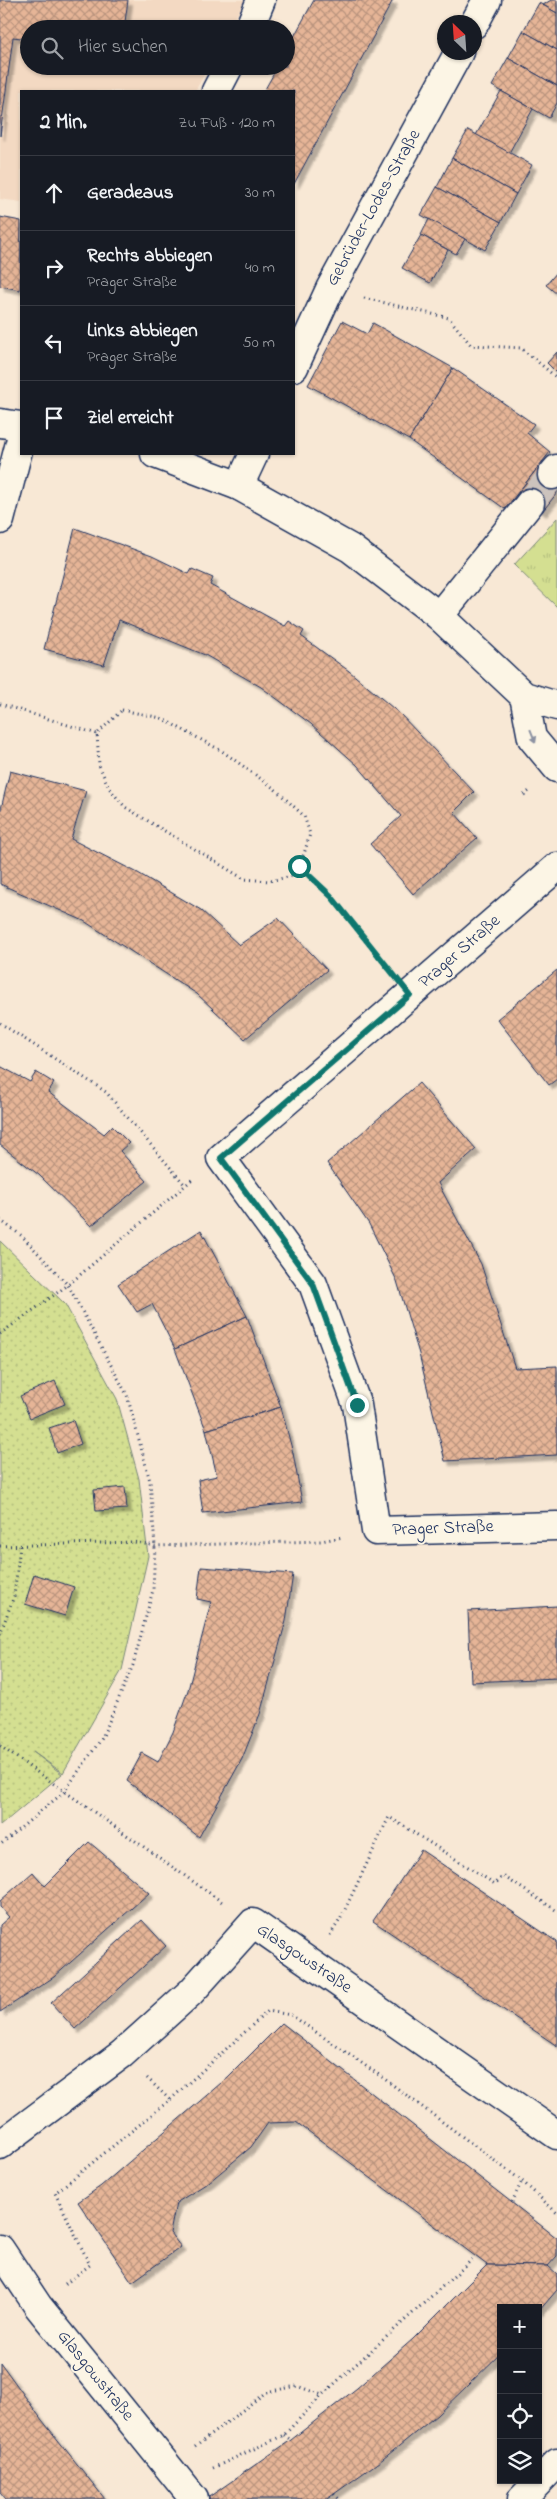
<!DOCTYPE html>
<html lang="de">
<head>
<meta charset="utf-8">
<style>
  body { margin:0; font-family:"Indie Flower",sans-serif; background:#242831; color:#f1f3f6 }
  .controls { position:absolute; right:15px; bottom:15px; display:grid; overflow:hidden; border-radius:0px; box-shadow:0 1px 4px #0004 }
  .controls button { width:45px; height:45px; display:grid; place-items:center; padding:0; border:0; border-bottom:1px solid #363941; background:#171b24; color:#f1f3f6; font:25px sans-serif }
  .compass { position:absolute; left:437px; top:15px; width:45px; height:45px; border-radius:50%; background:#171b24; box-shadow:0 1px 4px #0004; rotate:335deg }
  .stop { position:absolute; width:15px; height:15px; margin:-11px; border:4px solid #0f766e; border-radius:50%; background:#fff }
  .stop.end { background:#0f766e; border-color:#fff; box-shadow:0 1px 5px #0008 }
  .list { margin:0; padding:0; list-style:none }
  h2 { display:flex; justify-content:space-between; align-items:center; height:65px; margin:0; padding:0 20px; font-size:21px }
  h2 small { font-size:16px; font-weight:400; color:#9ea1a6 }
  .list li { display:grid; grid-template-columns:32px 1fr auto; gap:15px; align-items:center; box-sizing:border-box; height:75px; padding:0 20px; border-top:1px solid #363941 }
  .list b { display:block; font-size:19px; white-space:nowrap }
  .list p { margin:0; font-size:16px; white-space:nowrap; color:#9ea1a6 }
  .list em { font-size:16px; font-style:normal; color:#9ea1a6 }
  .icon { flex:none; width:28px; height:28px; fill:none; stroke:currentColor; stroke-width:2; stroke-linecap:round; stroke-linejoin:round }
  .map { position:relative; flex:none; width:557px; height:2499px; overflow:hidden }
  .search { position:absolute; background:#171b24; box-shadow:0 1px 4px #0004; left:20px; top:20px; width:275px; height:55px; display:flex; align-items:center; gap:12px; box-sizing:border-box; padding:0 18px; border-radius:28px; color:#9ea1a6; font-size:19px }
  .panel { position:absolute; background:#171b24; box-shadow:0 1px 4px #0004; left:20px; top:90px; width:275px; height:365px; border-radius:0px }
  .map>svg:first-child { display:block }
</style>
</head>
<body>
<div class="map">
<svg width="557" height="2499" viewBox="0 0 557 2499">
  <defs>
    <pattern id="grass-tufts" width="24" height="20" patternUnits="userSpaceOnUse" patternTransform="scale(1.25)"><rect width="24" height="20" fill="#d4df91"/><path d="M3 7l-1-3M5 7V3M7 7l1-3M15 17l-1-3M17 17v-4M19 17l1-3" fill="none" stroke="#b5c07f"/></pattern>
    <pattern id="park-dots" width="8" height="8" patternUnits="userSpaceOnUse" patternTransform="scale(1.25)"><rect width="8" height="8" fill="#d4df91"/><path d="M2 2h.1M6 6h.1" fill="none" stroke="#b5c07f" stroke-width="1.8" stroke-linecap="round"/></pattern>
    <pattern id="building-cross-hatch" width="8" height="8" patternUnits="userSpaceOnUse" patternTransform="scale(1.25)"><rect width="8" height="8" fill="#e6b597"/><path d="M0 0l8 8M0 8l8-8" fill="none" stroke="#ba947e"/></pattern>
    <filter id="shadow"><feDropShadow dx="4.5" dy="4.5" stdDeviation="1" flood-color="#0004"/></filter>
  </defs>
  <rect width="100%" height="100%" fill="#f8e8d5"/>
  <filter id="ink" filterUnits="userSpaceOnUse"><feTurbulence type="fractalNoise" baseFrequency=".02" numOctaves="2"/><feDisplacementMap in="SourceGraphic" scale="10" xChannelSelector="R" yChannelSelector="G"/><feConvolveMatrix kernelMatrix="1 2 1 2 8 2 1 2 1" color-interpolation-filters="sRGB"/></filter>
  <g filter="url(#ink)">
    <path fill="#f3d9c2" d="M0,0H245L229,29H29V66H209L195,91H21V202L0,199Z"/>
    <path fill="url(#grass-tufts)" stroke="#788778" d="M557,518V607L514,565Z"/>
    <path fill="url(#park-dots)" stroke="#788778" d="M0,1241L65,1304L117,1399L139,1479L148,1556L122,1670L63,1773L33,1752L62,1774L0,1826Z"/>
    <g fill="url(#building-cross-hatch)" stroke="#1b2f5e" filter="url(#shadow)">
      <path d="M0,0H128L124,29H29V39L13,37L0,136Z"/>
      <path d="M314,0H393L294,184V91H264L278,66H286V51Z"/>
      <path d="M551,0H557V13L543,5Z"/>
      <path d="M539,3L557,13V50L523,31Z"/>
      <path d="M523,31L557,50V86L508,58Z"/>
      <path d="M508,58L557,86V103L549,118L492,86Z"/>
      <path d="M501,91L533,109L509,153L476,135Z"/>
      <path d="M468,130L532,165L516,194L452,158Z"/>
      <path d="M452,158L516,194L501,222L437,187Z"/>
      <path d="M437,187L501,222L485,250L421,215Z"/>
      <path d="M0,217L21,221L20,290L0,286Z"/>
      <path d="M429,219L465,239L456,254L421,235Z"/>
      <path d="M421,235L448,250L430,283L402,268Z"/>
      <path d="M557,272V294L546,285Z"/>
      <path d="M342,321L367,334L373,323L453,368L409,440L308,385Z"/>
      <path d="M557,352V373L547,363Z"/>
      <path d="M453,368L534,424L527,433L550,452L505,509L409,440Z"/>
      <path d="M540,465L557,479V493L542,512L518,493Z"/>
      <path d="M75,528L152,556L189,574L192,569L213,578L210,585L285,626L289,621L304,631L301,636L349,671L400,714L474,792L454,812L477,838L413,894L370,844L401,816L357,765L311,724L261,687L205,655L119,620L104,665L44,649Z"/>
      <path d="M10,771L86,791L71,839L138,873L201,910L239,945L278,918L327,970L245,1039L197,994L84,921L0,884V813Z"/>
      <path d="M557,970V1079L549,1085L497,1019Z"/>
      <path d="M0,1066L30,1082L36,1072L54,1083L48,1092L104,1134L112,1126L129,1143L120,1151L147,1181L91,1226L39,1175L0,1145Z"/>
      <path d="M419,1083L476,1149L438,1183L481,1264L515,1368L557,1366V1455L445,1461L419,1354L397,1281L369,1224L327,1163Z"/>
      <path d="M201,1230L247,1316L175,1349L152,1304L137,1312L118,1284Z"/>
      <path d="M247,1316L281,1407L206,1430L175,1349Z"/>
      <path d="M55,1381L65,1404L30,1418L20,1396Z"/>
      <path d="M281,1407L293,1453L302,1502L203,1513L198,1480L217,1476L206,1430Z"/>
      <path d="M73,1420L81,1444L57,1453L49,1428Z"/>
      <path d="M125,1487L127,1509L96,1511L94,1490Z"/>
      <path d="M201,1567L293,1574L286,1621L260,1714L242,1759L199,1837L127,1781L142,1753L158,1762L173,1732L188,1690L211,1602L197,1599Z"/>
      <path d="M34,1574L74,1587L65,1616L25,1604Z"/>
      <path d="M557,1606V1678L471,1682L468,1611Z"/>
      <path d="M89,1842L149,1893L54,1977L0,2012V1925L9,1917L0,1907V1901L33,1872L45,1886Z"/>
      <path d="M421,1850L557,1942V2046L373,1921Z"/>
      <path d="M142,1920L166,1946L75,2029L51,2003Z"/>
      <path d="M282,2023L557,2238V2256L548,2266L487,2265L296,2122L268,2123L251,2147L209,2182L176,2203L170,2233L181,2247L132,2282L78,2202L101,2186L228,2077Z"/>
      <path d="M487,2265L548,2266L557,2274V2290L538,2312V2308H501V2353L437,2415L383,2459L327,2499H206L291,2440L357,2388L413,2339Z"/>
      <path d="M0,2362L42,2420L105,2499H6L0,2492Z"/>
    </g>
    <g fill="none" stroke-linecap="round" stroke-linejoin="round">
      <path stroke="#ccc3bd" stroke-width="28" stroke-dasharray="28 14" stroke-linecap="butt" d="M530,503L552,475"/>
      <defs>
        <g id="minor">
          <path d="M474,24L487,0"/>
          <path d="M249,29L261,0"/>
          <path d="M216,91L229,66"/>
          <path d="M294,367L330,289L459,52"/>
          <path d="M0,423L21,426"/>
          <path d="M155,454L239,486L350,548L439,616L524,696L557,706"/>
          <path d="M552,475L557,469"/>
          <path d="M239,486L254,454"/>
          <path d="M0,520L21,439"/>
          <path d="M439,616L530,503"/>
          <path d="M524,696L532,738L557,768"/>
          <path d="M557,867L221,1158L313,1284L357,1405L376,1531L557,1526"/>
          <path d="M0,2145L122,2054L191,1992L253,1923L557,2135"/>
          <path d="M0,2249L38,2306L194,2499"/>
          <path d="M522,2499L557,2463"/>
        </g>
      </defs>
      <use href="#minor" stroke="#1b2f5e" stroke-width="31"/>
      <g stroke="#1b2f5e" stroke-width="3" stroke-dasharray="1 4" stroke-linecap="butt">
        <path d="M364,298L449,318L471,345L521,348L557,378"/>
        <path d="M0,704L97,734"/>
        <path d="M122,710L161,718L222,751L275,789L304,816L310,834L304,854L293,876L269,881L244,879L125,807L109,788L99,765L97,734Z"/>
        <path d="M524,795L532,789"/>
        <path d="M299,866L331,896L388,969"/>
        <path d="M0,1023L106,1092L185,1185"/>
        <path d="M0,1220L22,1236L68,1285L127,1395L150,1481L155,1546L153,1590L133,1665L102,1738L64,1792L0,1845"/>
        <path d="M0,1334L68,1285L194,1178"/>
        <path d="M0,1546L134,1542L155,1546L321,1541L343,1537"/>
        <path d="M0,1634L14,1596L20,1546"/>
        <path d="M0,1746L225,1904"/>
        <path d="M330,1935L340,1920L389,1817L495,1884L503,1876L557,1911"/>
        <path d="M147,2078L170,2100"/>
        <path d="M512,2202L522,2181"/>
        <path d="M65,2284L90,2265L55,2193L170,2100L268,2011L291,2015L382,2077L522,2181L557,2213"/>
        <path d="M284,2435L291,2440"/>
        <path d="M195,2447L266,2392L297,2386L322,2395"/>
        <path d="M213,2468L284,2435L322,2395L475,2257"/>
        <path d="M334,2494L339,2499"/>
      </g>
      <use href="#minor" stroke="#fcf5e5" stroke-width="28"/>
    </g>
    <defs><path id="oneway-solid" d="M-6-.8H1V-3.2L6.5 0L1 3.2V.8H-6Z" transform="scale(1.25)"/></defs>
    <use fill="#8c92a2" href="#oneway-solid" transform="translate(533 736) rotate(68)"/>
  </g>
  <g fill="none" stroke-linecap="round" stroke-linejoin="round" filter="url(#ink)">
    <path stroke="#0f766e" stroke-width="6" d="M299,866L331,896L410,995L221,1158L313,1284L357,1405"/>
  </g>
  <g text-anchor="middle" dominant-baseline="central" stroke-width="4" stroke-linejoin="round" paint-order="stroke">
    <g font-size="18" fill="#1b2f5e" stroke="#fcf5e5">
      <text transform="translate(374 208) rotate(-61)">Gebrüder-Lodes-Straße</text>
      <text transform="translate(460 952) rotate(-41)">Prager Straße</text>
      <text transform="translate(443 1529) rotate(-2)">Prager Straße</text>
      <text transform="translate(304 1959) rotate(34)">Glasgowstraße</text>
      <text transform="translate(95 2376) rotate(51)">Glasgowstraße</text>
    </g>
  </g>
</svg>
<div class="controls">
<button>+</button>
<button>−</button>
<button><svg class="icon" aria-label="locate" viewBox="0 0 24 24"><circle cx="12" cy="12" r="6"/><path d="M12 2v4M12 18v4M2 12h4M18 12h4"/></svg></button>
<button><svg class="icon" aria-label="layers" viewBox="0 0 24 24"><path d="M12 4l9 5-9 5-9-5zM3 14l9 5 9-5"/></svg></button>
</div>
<svg class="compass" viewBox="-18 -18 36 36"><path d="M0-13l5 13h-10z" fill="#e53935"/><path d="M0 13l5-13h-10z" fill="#9ea1a6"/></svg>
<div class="stop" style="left:299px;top:866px"></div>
<div class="stop end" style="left:357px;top:1405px"></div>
<div class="search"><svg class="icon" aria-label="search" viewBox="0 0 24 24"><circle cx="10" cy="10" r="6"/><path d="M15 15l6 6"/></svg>Hier suchen</div>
<section class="panel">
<h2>2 Min.<small>Zu Fuß · 120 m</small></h2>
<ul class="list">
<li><svg class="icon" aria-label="ahead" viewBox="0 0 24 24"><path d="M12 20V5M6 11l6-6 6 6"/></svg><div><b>Geradeaus</b></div><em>30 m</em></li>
<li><svg class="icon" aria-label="right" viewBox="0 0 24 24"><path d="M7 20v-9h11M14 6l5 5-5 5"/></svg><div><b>Rechts abbiegen</b><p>Prager Straße</p></div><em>40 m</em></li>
<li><svg class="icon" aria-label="left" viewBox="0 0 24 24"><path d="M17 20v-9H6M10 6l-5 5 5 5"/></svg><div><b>Links abbiegen</b><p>Prager Straße</p></div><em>50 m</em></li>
<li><svg class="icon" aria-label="arrive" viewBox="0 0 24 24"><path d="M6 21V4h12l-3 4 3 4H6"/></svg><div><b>Ziel erreicht</b></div></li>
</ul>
</section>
</div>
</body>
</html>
